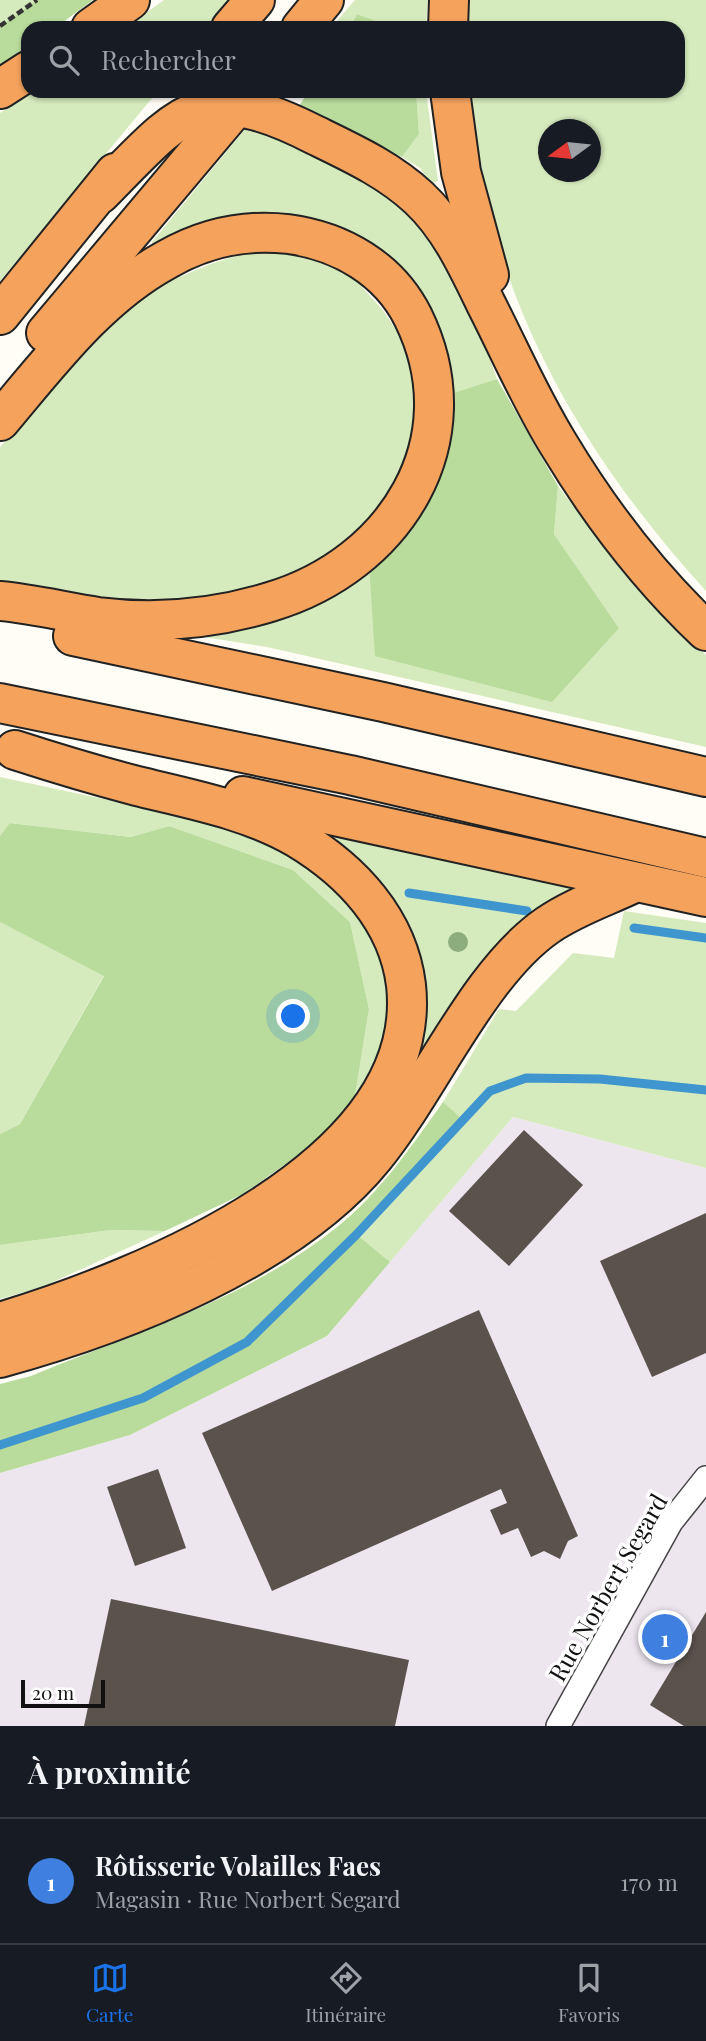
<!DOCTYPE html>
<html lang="fr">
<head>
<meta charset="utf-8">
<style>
  body { margin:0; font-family:"Playfair Display",serif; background:#242831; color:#f1f3f6 }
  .compass { position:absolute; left:538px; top:119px; width:63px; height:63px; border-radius:50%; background:#171b24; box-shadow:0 2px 5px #0004; rotate:255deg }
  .scale { position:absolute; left:21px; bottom:18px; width:84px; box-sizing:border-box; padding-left:7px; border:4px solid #111; border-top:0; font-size:19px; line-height:24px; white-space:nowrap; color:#111; -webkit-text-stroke:5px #fff; paint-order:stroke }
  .you { position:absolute; left:294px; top:1017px; width:24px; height:24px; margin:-18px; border:5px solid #fff; border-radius:50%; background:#1a73e8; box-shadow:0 0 0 10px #1a73e833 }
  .badge { display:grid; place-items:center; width:46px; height:46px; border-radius:50%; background:#1a73e8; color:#fff; font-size:23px; font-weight:700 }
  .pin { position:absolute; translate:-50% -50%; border:4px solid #fff; box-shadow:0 2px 7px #0006 }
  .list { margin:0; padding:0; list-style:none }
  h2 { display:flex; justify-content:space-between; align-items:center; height:91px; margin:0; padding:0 28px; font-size:30px }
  h2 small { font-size:23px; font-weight:400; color:#9ea1a6 }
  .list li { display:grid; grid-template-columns:46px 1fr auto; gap:21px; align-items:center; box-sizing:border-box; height:126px; padding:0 28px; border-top:2px solid #363941 }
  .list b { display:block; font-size:26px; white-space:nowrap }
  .list p { margin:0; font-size:23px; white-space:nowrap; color:#9ea1a6 }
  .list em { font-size:23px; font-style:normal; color:#9ea1a6 }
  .icon { flex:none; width:38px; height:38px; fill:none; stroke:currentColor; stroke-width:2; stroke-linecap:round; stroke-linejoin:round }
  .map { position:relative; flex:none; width:706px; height:1726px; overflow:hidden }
  .search { position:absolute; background:#171b24; box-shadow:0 2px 5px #0004; left:21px; right:21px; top:21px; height:77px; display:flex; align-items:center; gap:18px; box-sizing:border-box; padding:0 24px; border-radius:21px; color:#9ea1a6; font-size:26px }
  .sheet { height:217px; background:#171b24 }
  nav { display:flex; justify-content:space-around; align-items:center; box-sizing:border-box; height:98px; border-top:2px solid #363941; background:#171b24; font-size:19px; color:#9ea1a6 }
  nav a { display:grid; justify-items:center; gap:4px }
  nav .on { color:#1a73e8 }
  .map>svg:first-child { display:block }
</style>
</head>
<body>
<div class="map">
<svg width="706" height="1726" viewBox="0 0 706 1726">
  <rect width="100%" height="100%" fill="#fffdf5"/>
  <path fill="#eee6ef" d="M513,1117L706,1168V1726H0V1473L130,1435L327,1336Z"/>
  <g fill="#d5ebbd" fill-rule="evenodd">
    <path d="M0,0H37L0,26Z"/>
    <path d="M164,0H234L211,28H125Z"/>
    <path d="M355,0H428L426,28H393L357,14L348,28H331Z"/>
    <path d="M467,0H706V591C578,450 482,286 471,91H678V28H467ZM548,130H590V172H548Z"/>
    <path d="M34,91H158L0,281V113Z"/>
    <path d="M416,91H426L438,181L431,184L420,168L402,157L419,134Z"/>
    <path d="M251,122C342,166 417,192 463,289C477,318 486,349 497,379L453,393L443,344L430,313L363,240L152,249V242Z"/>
    <path d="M252,251C284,254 321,255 349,274C357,279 364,290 371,297C422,350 428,417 394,482C389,491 385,502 379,510C358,537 319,561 288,575C198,614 94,600 0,582V447L111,325L159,286L208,265Z"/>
    <path d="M558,486L626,575L706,655V747L267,647L204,637V629L369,563L619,628L554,534Z"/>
    <path d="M0,777L202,820L265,842L332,884L363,921L383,968L387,1006L384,1041L354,1102L369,1009L350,922L293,870L169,826L131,837L11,823L0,836Z"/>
    <path d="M338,837L571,880L574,884L573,890L427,1062L412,1063L422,1019L418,969L333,843Z"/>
    <path d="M624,911L706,923V1168L513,1117L390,1262L356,1235L462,1121L443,1102L499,1009L516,1011L573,953L614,958Z"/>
    <path d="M0,922L104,975L20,1124L0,1134Z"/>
    <path d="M111,1230L165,1231L42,1287L0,1299V1245Z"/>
  </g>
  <g fill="#b9dc9c">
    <path d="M37,0H93L55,28H28V48L0,65V26Z"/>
    <path d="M357,14L392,27L393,28H349Z"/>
    <path d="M309,91H416L419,134L402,157L299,106Z"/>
    <path d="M497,379L558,486L554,534L619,628L552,702L375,656L369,563L446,451L453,393Z"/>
    <path d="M10,823L131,837L169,826L293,870L350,922L369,1009L354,1102L314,1144L243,1194L165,1231L111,1230L0,1245V1134L20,1124L104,976L0,922V836Z"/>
    <path d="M443,1102L463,1120L357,1235L390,1262L327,1336L130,1435L0,1473V1384L31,1376C135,1333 248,1299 337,1227C380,1193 411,1147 443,1102Z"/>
  </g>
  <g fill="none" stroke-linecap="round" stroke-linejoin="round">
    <g stroke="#3f96cf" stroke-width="9">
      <path d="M409,893L527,911"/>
      <path d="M634,928L706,938"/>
      <path d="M0,1445L143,1398L247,1342L356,1235L490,1091L526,1078L600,1079L706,1090"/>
    </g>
  </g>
  <g fill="#5a524d">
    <path d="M524,1130L583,1185L509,1266L449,1211Z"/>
    <path d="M706,1213V1353L652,1377L600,1261Z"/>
    <path d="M479,1310L578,1536L568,1541L560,1559L544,1551L531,1557L518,1528L501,1535L490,1510L507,1503L501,1489L272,1591L202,1433Z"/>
    <path d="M158,1469L186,1548L135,1566L107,1487Z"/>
    <path d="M111,1599L409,1660L395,1726H84Z"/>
    <path d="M706,1612V1726H684L650,1705Z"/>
  </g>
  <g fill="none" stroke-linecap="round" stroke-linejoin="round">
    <defs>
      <path id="street" d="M558,1726L671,1522L706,1478"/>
      <g id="highway">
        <path d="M91,28L130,0"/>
        <path d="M231,28L255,0"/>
        <path d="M301,28L324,0"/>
        <path d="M448,28L449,0"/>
        <path d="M0,89L28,71"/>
        <path d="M450,91L461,172L489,275"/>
        <path d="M100,194C181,112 201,77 315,135C352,153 389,170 419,198C450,227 468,267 486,304C510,351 531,400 559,445C600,513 648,576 706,631"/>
        <path d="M0,315L115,173"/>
        <path d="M46,333L246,95"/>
        <path d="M0,421C49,363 98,297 166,260C204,238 245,229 288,234C341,241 389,269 413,317C474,441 395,565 270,602C214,619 155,624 98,617C65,612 33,604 0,601"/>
        <path d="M73,636L383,702L706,777"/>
        <path d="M0,703L350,775L706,858"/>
        <path d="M243,796L706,897"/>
        <path d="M0,1322C139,1280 426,1167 406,985C398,920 352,871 297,838C249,810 190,799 137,786C95,775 55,763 15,750"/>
        <path d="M0,1358C124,1324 291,1259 374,1157C429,1090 478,973 548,925C574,907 605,897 634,883"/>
      </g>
    </defs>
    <use href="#street" stroke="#444" stroke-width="26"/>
    <use href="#highway" stroke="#222" stroke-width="42"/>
    <path stroke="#333" stroke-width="4.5" stroke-dasharray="7 3.5" stroke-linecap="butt" d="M0,26L37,0"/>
    <use href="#street" stroke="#fff" stroke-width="23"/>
    <use href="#highway" stroke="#f5a25d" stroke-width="38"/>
  </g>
  <circle fill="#8dad7f" cx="458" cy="942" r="10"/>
  <g text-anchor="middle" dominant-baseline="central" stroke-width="7" stroke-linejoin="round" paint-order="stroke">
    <g font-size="24" fill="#111" stroke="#fff">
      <text transform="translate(607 1587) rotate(-60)">Rue Norbert Segard</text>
    </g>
  </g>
</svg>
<svg class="compass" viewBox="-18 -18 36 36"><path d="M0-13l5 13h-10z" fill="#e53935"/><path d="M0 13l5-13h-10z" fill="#9ea1a6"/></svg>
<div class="scale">20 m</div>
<div class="you"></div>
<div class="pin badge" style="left:665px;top:1637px;background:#3f7fe0">1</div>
<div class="search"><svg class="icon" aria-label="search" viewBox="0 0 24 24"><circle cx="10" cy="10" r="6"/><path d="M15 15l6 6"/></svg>Rechercher</div>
</div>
<section class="sheet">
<h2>À proximité<small></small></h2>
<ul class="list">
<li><span class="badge" style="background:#3f7fe0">1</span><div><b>Rôtisserie Volailles Faes</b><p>Magasin · Rue Norbert Segard</p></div><em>170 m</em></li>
</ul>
</section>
<nav>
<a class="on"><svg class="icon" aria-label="map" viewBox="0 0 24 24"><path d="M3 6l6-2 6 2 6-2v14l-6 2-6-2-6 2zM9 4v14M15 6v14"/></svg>Carte</a>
<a><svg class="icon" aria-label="directions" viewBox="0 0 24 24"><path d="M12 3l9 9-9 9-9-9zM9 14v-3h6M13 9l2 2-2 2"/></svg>Itinéraire</a>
<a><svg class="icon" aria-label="saved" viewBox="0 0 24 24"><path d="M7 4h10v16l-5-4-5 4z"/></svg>Favoris</a>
</nav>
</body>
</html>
